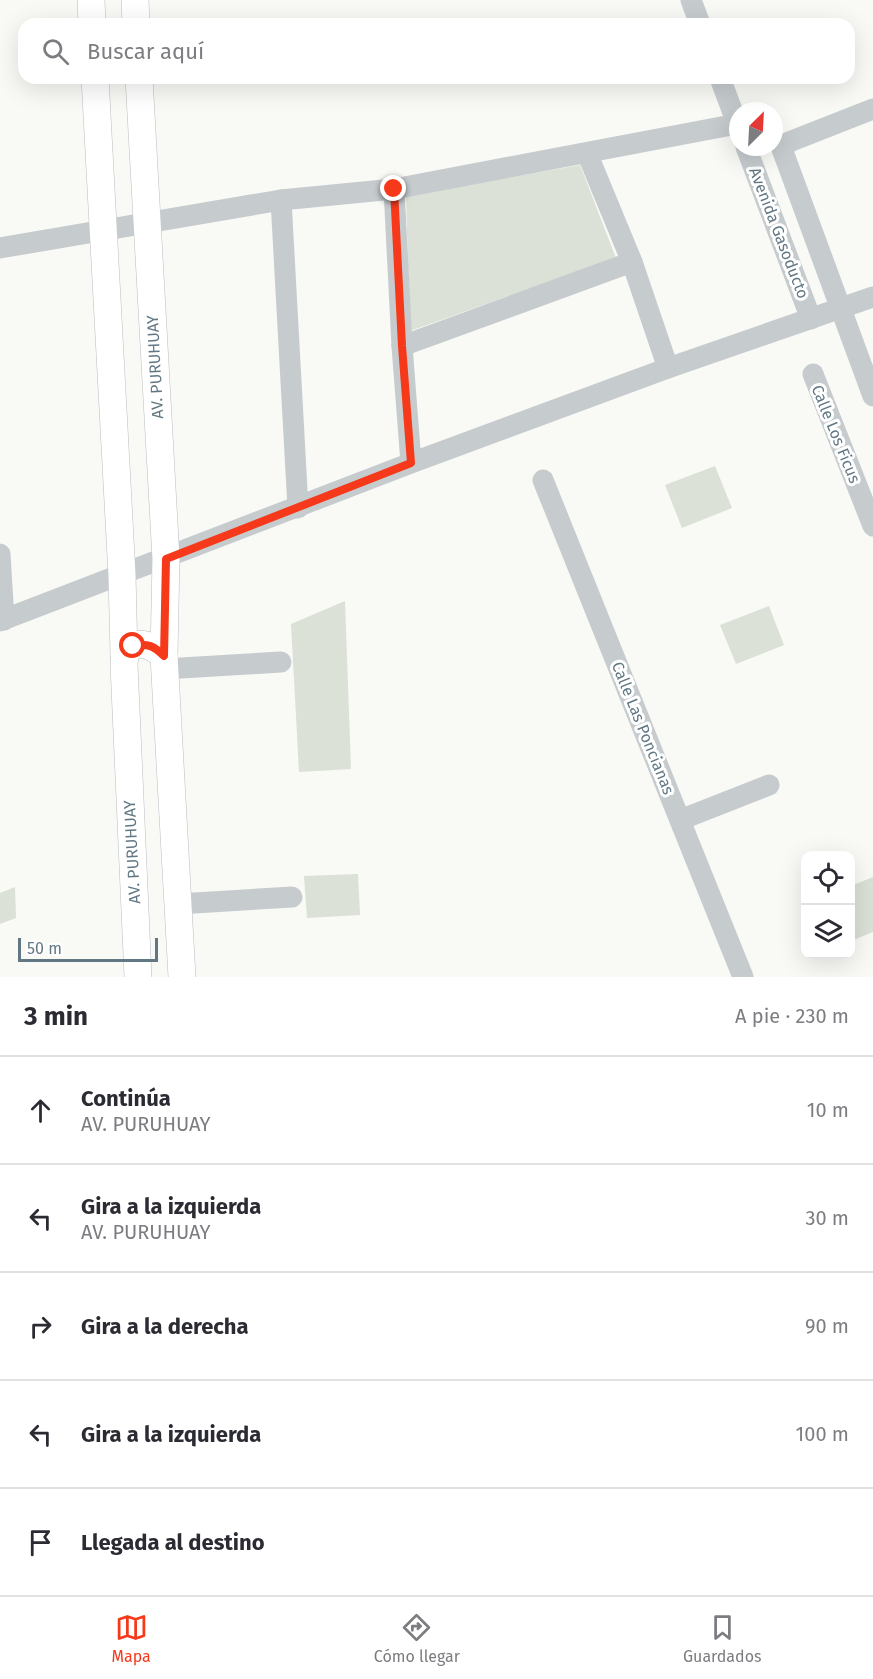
<!DOCTYPE html>
<html lang="es">
<head>
<meta charset="utf-8">
<style>
  body { margin:0; font-family:"Fira Sans",sans-serif; background:#f7f7f7; color:#2b2b33 }
  .controls { position:absolute; right:18px; bottom:18px; display:grid; overflow:hidden; border-radius:12px; box-shadow:0 6px 24px #0002 }
  .controls button { width:54px; height:54px; display:grid; place-items:center; padding:0; border:0; border-bottom:2px solid #e1e1e2; background:#fff; color:#2b2b33; font:30px sans-serif }
  .compass { position:absolute; left:729px; top:102px; width:54px; height:54px; border-radius:50%; background:#fff; box-shadow:0 6px 24px #0002; rotate:24deg }
  .scale { position:absolute; left:18px; bottom:15px; width:140px; box-sizing:border-box; padding-left:6px; border:3px solid #617884; border-top:0; font-size:16px; line-height:21px; white-space:nowrap; color:#617884; -webkit-text-stroke:4px #fff; paint-order:stroke }
  .stop { position:absolute; width:18px; height:18px; margin:-14px; border:4px solid #f5391a; border-radius:50%; background:#fff }
  .stop.end { background:#f5391a; border-color:#fff; box-shadow:0 2px 6px #0008 }
  .list { margin:0; padding:0; list-style:none }
  h2 { display:flex; justify-content:space-between; align-items:center; height:78px; margin:0; padding:0 24px; font-size:26px }
  h2 small { font-size:20px; font-weight:400; color:#7c7c81 }
  .list li { display:grid; grid-template-columns:39px 1fr auto; gap:18px; align-items:center; box-sizing:border-box; height:108px; padding:0 24px; border-top:2px solid #e1e1e2 }
  .list b { display:block; font-size:22px; white-space:nowrap }
  .list p { margin:0; font-size:20px; white-space:nowrap; color:#7c7c81 }
  .list em { font-size:20px; font-style:normal; color:#7c7c81 }
  .icon { flex:none; width:33px; height:33px; fill:none; stroke:currentColor; stroke-width:2; stroke-linecap:round; stroke-linejoin:round }
  .map { position:relative; flex:none; width:873px; height:977px; overflow:hidden }
  .search { position:absolute; background:#fff; box-shadow:0 6px 24px #0002; left:18px; right:18px; top:18px; height:66px; display:flex; align-items:center; gap:15px; box-sizing:border-box; padding:0 21px; border-radius:18px; color:#7c7c81; font-size:22px }
  .sheet { height:618px; background:#fff }
  nav { display:flex; justify-content:space-around; align-items:center; box-sizing:border-box; height:84px; border-top:2px solid #e1e1e2; background:#fff; font-size:16px; color:#7c7c81 }
  nav a { display:grid; justify-items:center; gap:3px }
  nav .on { color:#f5391a }
  .map>svg:first-child { display:block }
</style>
</head>
<body>
<div class="map">
<svg width="873" height="977" viewBox="0 0 873 977">
  <rect width="100%" height="100%" fill="#f9f9f6"/>
  <g fill="#dbe1d6">
    <path d="M580,165L616,258L410,331L406,196Z"/>
    <path d="M715,466L732,508L682,528L665,485Z"/>
    <path d="M345,601L351,769L299,772L291,624Z"/>
    <path d="M769,606L784,645L736,664L720,625Z"/>
    <path d="M358,874L360,915L307,918L304,876Z"/>
    <path d="M873,877V932L851,941V886Z"/>
    <path d="M15,887L16,918L0,924V893Z"/>
  </g>
  <g fill="none" stroke-linecap="round" stroke-linejoin="round">
    <defs>
      <g id="major">
        <path d="M91,0L92,24"/>
        <path d="M135,0L136,24"/>
        <path d="M95,78L122,575L124,655"/>
        <path d="M139,78L166,559L164,656"/>
        <path d="M138,977L124,665C125,637 149,641 164,656L182,977"/>
      </g>
    </defs>
    <use href="#major" stroke="#b9bec1" stroke-width="28"/>
    <g stroke="#c6cbce" stroke-width="21">
      <path d="M691,0L700,24"/>
      <path d="M720,78L738,126"/>
      <path d="M873,109L789,142L782,149L873,396"/>
      <path d="M746,147L811,319"/>
      <path d="M587,153L632,262L668,368"/>
      <path d="M394,189L402,346L411,463"/>
      <path d="M281,200L298,508"/>
      <path d="M0,248L281,200L394,189L737,124"/>
      <path d="M402,346L632,262"/>
      <path d="M813,374L873,526"/>
      <path d="M543,480L743,977"/>
      <path d="M0,554L4,620"/>
      <path d="M0,621L411,463L668,368L873,297"/>
      <path d="M165,669L281,662"/>
      <path d="M680,820L769,785"/>
      <path d="M178,904L292,897"/>
    </g>
    <use href="#major" stroke="#fff" stroke-width="27"/>
  </g>
  <g fill="none" stroke-linecap="round" stroke-linejoin="round">
    <path stroke="#f5391a" stroke-width="8" d="M133,646C148,643 154,646 164,656L166,559L411,463L402,346L394,189"/>
  </g>
  <g text-anchor="middle" dominant-baseline="central" stroke-width="6" stroke-linejoin="round" paint-order="stroke">
    <g font-size="16" fill="#617884" stroke="#fff">
      <text transform="translate(779 233) rotate(69)">Avenida Gasoducto</text>
      <text transform="translate(155 367) rotate(-93)">AV. PURUHUAY</text>
      <text transform="translate(836 434) rotate(68)">Calle Los Ficus</text>
      <text transform="translate(643 728) rotate(68)">Calle Las Poncianas</text>
      <text transform="translate(132 852) rotate(-93)">AV. PURUHUAY</text>
    </g>
  </g>
</svg>
<div class="controls">
<button><svg class="icon" aria-label="locate" viewBox="0 0 24 24"><circle cx="12" cy="12" r="6"/><path d="M12 2v4M12 18v4M2 12h4M18 12h4"/></svg></button>
<button><svg class="icon" aria-label="layers" viewBox="0 0 24 24"><path d="M12 4l9 5-9 5-9-5zM3 14l9 5 9-5"/></svg></button>
</div>
<svg class="compass" viewBox="-18 -18 36 36"><path d="M0-13l5 13h-10z" fill="#e53935"/><path d="M0 13l5-13h-10z" fill="#7c7c81"/></svg>
<div class="scale">50 m</div>
<div class="stop" style="left:133px;top:646px"></div>
<div class="stop end" style="left:394px;top:189px"></div>
<div class="search"><svg class="icon" aria-label="search" viewBox="0 0 24 24"><circle cx="10" cy="10" r="6"/><path d="M15 15l6 6"/></svg>Buscar aquí</div>
</div>
<section class="sheet">
<h2>3 min<small>A pie · 230 m</small></h2>
<ul class="list">
<li><svg class="icon" aria-label="ahead" viewBox="0 0 24 24"><path d="M12 20V5M6 11l6-6 6 6"/></svg><div><b>Continúa</b><p>AV. PURUHUAY</p></div><em>10 m</em></li>
<li><svg class="icon" aria-label="left" viewBox="0 0 24 24"><path d="M17 20v-9H6M10 6l-5 5 5 5"/></svg><div><b>Gira a la izquierda</b><p>AV. PURUHUAY</p></div><em>30 m</em></li>
<li><svg class="icon" aria-label="right" viewBox="0 0 24 24"><path d="M7 20v-9h11M14 6l5 5-5 5"/></svg><div><b>Gira a la derecha</b></div><em>90 m</em></li>
<li><svg class="icon" aria-label="left" viewBox="0 0 24 24"><path d="M17 20v-9H6M10 6l-5 5 5 5"/></svg><div><b>Gira a la izquierda</b></div><em>100 m</em></li>
<li><svg class="icon" aria-label="arrive" viewBox="0 0 24 24"><path d="M6 21V4h12l-3 4 3 4H6"/></svg><div><b>Llegada al destino</b></div></li>
</ul>
</section>
<nav>
<a class="on"><svg class="icon" aria-label="map" viewBox="0 0 24 24"><path d="M3 6l6-2 6 2 6-2v14l-6 2-6-2-6 2zM9 4v14M15 6v14"/></svg>Mapa</a>
<a><svg class="icon" aria-label="directions" viewBox="0 0 24 24"><path d="M12 3l9 9-9 9-9-9zM9 14v-3h6M13 9l2 2-2 2"/></svg>Cómo llegar</a>
<a><svg class="icon" aria-label="saved" viewBox="0 0 24 24"><path d="M7 4h10v16l-5-4-5 4z"/></svg>Guardados</a>
</nav>
</body>
</html>
